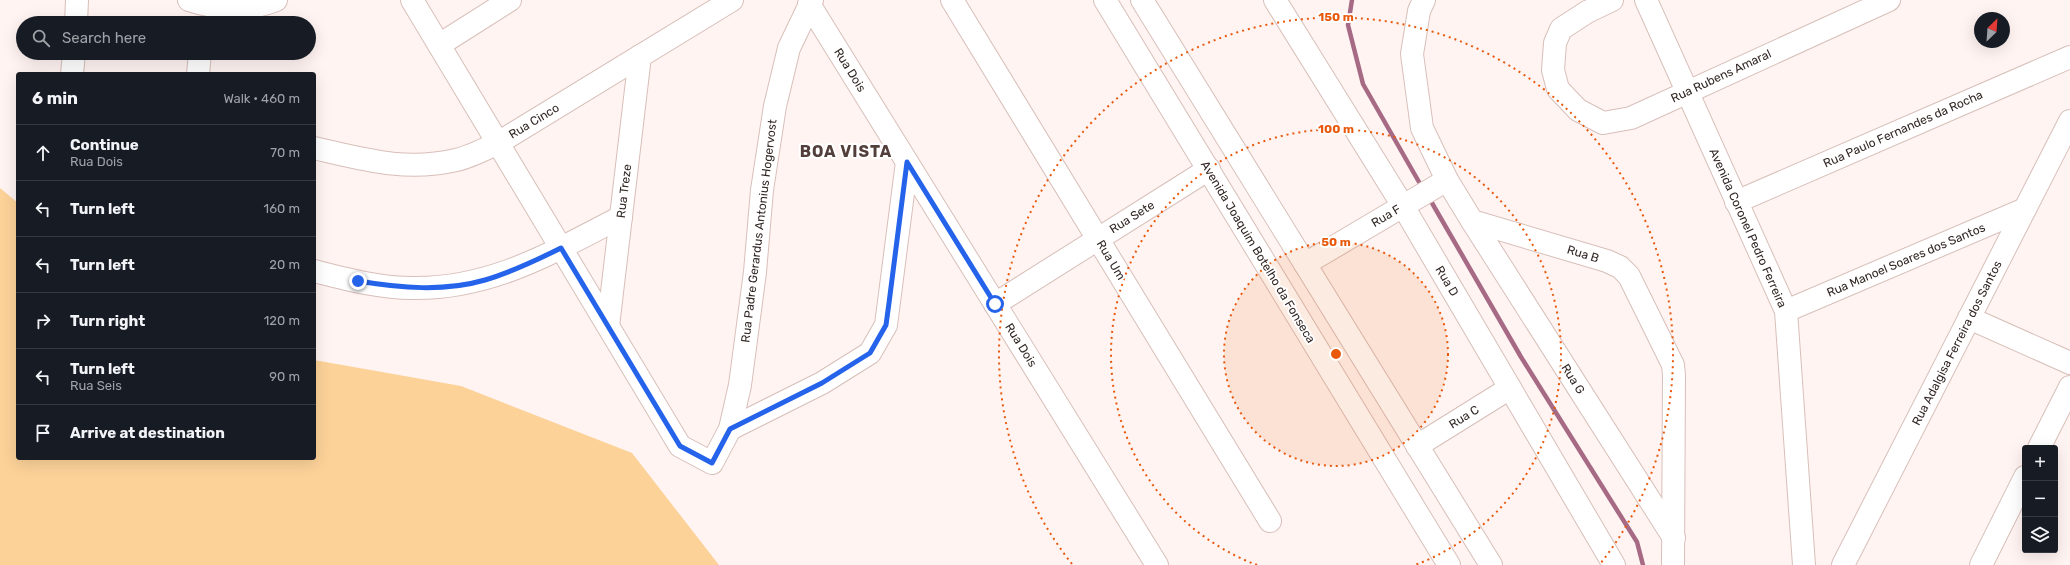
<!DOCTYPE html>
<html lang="en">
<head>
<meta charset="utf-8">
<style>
  body { margin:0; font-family:Rubik,sans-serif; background:#20242c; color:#f1f3f6 }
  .controls { position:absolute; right:12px; bottom:12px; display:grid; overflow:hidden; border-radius:4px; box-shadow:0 4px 16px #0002 }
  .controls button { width:36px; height:36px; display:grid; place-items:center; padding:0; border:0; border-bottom:1px solid #363941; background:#171b24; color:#f1f3f6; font:20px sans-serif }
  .compass { position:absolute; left:1974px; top:12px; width:36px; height:36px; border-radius:50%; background:#171b24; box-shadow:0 4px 16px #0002; rotate:25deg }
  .stop { position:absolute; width:12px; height:12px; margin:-9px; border:3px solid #2563eb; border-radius:50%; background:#fff }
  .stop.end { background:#2563eb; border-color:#fff; box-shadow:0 1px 4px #0008 }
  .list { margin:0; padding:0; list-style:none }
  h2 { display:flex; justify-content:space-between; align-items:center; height:52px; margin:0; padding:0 16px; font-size:17px }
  h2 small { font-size:13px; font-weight:400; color:#9ea1a6 }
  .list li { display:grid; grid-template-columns:26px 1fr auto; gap:12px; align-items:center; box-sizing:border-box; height:56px; padding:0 16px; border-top:1px solid #363941 }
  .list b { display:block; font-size:15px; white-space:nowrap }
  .list p { margin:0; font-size:13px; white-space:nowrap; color:#9ea1a6 }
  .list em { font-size:13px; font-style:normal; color:#9ea1a6 }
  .icon { flex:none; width:22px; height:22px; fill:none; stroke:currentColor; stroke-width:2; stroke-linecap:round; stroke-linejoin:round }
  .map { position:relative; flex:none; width:2070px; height:565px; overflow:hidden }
  .search { position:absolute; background:#171b24; box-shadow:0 4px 16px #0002; left:16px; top:16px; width:300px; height:44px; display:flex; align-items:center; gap:10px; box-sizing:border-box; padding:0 14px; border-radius:22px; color:#9ea1a6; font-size:15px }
  .panel { position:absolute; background:#171b24; box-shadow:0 4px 16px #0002; left:16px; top:72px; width:300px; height:388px; border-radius:4px }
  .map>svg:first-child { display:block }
</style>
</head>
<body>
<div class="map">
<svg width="2070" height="565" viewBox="0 0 2070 565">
  <rect width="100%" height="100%" fill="#fff4f2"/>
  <path fill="#fcd298" d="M0,188L18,203V458H314V360L461,386L632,453L719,565H0Z"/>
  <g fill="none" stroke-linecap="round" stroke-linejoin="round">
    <g stroke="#a66a85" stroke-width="4.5">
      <path d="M1352,0L1348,25L1363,84L1419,182"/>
      <path d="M1432,203L1521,357L1637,542L1643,565"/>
    </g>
    <defs>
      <g id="minor">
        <path d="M189,0C216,9 250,11 276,0"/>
        <path d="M412,0L680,446L712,463L730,429L740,385L755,272L762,190L775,106L789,48L812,0"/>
        <path d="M952,0L1270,521"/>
        <path d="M1105,0L1449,565"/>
        <path d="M1142,0L1491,565"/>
        <path d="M1275,0L1403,206L1614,565"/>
        <path d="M1424,0L1419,11L1412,54L1422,128L1447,180L1472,221L1607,261L1620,267L1629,276L1673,365L1674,375L1673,565"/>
        <path d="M1612,0L1587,12L1561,29L1555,43L1553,70L1558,89L1578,110L1603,123L1631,118L1889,0"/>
        <path d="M1646,0L1786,311L1804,565"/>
        <path d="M809,4L1157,565"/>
        <path d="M76,23L77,0"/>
        <path d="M439,45L510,0"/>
        <path d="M72,74L74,53"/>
        <path d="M198,74L200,53"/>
        <path d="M314,148C363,159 405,172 456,160C470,157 485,149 498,143L732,0"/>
        <path d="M1736,202L2070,57"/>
        <path d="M1472,221L1674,538"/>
        <path d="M1305,264L1447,180"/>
        <path d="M314,271C346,279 379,288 413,288C492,289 553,252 621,217"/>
        <path d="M995,304L1209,169"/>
        <path d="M1786,311L2025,209"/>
        <path d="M1969,318L2070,363"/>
        <path d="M608,326L640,56"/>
        <path d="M730,429L822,383L870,353L886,325L907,162"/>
        <path d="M1417,446L1510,388"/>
        <path d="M2039,448L2070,387"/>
        <path d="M1843,565L2070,121"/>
        <path d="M1981,565L2025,477"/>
      </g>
    </defs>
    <use href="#minor" stroke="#d8bfb9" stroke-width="24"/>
    <use href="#minor" stroke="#fff" stroke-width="22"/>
  </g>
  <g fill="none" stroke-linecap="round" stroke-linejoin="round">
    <path stroke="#2563eb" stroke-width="5" d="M358,281C400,288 444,292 485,280C512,272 537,260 561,248L680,446L712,463L730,429L822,383L870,353L886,325L889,303L907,162L995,304"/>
  </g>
  <circle cx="1336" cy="354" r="112" fill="#e8590c" fill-opacity=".12"/>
  <g fill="none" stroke="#e8590c" stroke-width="2" stroke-dasharray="2 4">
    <circle cx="1336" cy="354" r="112"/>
    <path d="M1257 565A225 225 0 1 1 1415 565"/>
    <path d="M1072 564A337 337 0 1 1 1600 564"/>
  </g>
  <g text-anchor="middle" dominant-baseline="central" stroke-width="4" stroke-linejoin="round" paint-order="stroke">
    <g font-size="12" fill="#322826" stroke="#fff">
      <text transform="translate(850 70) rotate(58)">Rua Dois</text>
      <text transform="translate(1721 76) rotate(-25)">Rua Rubens Amaral</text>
      <text transform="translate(534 121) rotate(-31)">Rua Cinco</text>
      <text transform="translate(1903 129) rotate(-24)">Rua Paulo Fernandes da Rocha</text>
      <text transform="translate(624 191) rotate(-83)">Rua Treze</text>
      <text transform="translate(1386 216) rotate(-31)">Rua F</text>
      <text transform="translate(1132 217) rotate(-32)">Rua Sete</text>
      <text transform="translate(1748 228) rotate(66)">Avenida Coronel Pedro Ferreira</text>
      <text transform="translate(759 231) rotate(-83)">Rua Padre Gerardus Antonius Hogervost</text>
      <text transform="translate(1258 252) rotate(59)">Avenida Joaquim Botelho da Fonseca</text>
      <text transform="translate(1583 254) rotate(17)">Rua B</text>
      <text transform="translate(1111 260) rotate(59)">Rua Um</text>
      <text transform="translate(1906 260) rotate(-23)">Rua Manoel Soares dos Santos</text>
      <text transform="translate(1447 281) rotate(59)">Rua D</text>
      <text transform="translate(1957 343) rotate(-63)">Rua Adalgisa Ferreira dos Santos</text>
      <text transform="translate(1021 345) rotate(58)">Rua Dois</text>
      <text transform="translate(1573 379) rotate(58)">Rua G</text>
      <text transform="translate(1464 417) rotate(-32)">Rua C</text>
    </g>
    <g font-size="16" font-weight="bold" letter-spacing="1" fill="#523e3a" stroke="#fff">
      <text x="846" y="151">BOA VISTA</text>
    </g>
  </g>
  <circle cx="1336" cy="354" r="6" fill="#e8590c" stroke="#fff" stroke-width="2"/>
  <g font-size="12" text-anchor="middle" font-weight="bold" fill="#e8590c" stroke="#fff" stroke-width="4" stroke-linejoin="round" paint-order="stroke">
    <text x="1336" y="21">150 m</text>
    <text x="1336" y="133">100 m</text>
    <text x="1336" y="246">50 m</text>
  </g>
</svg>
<div class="controls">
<button>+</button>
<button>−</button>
<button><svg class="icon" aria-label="layers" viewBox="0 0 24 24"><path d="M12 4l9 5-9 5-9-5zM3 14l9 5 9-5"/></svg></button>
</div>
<svg class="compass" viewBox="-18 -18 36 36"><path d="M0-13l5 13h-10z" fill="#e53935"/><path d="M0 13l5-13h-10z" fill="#9ea1a6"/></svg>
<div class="stop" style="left:995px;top:304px"></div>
<div class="stop end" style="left:358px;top:281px"></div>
<div class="search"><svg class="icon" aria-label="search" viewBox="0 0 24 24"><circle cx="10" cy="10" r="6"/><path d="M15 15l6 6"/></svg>Search here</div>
<section class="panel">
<h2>6 min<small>Walk · 460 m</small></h2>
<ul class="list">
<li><svg class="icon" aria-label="ahead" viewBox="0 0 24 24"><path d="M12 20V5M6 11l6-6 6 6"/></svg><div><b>Continue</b><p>Rua Dois</p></div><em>70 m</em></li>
<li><svg class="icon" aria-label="left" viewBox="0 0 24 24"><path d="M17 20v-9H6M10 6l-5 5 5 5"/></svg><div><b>Turn left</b></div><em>160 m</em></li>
<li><svg class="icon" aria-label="left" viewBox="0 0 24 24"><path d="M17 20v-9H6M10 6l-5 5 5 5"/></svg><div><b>Turn left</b></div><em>20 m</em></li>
<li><svg class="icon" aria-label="right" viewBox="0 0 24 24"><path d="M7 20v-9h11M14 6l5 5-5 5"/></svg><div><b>Turn right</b></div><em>120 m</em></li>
<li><svg class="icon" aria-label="left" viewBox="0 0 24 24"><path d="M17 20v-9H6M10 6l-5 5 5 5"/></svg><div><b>Turn left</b><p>Rua Seis</p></div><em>90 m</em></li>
<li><svg class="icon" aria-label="arrive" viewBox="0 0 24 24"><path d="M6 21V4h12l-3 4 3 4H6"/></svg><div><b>Arrive at destination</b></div></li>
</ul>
</section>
</div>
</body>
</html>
